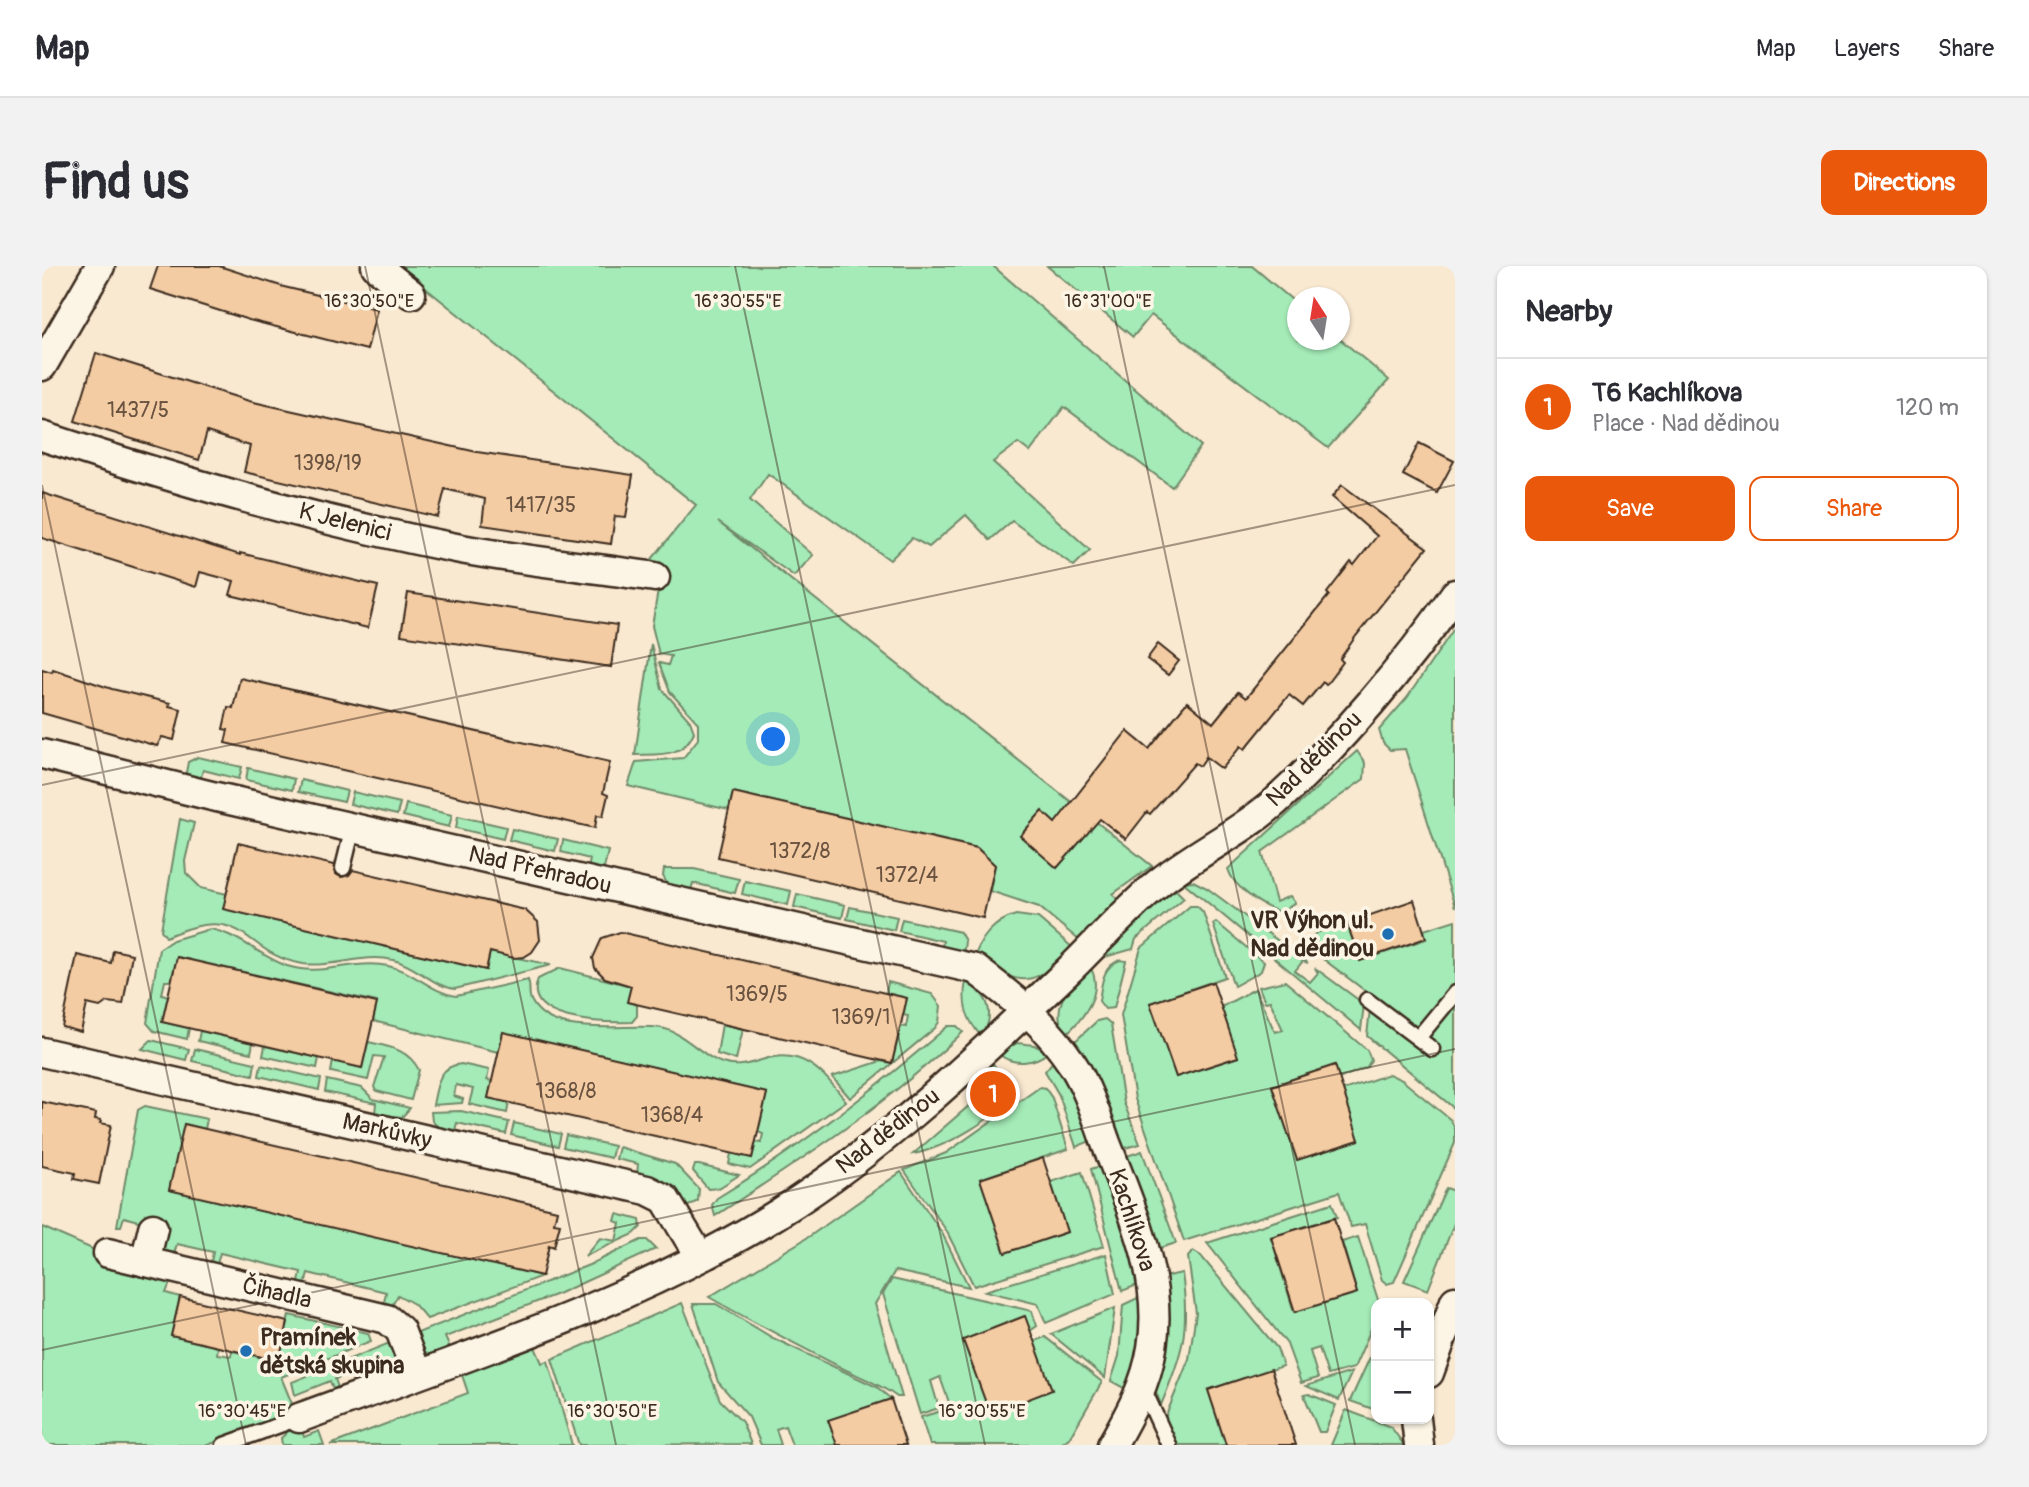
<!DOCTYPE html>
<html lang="en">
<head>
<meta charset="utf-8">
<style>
  body { margin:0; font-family:Pangolin,sans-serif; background:#f2f2f3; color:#2b2b33 }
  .controls { position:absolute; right:21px; bottom:21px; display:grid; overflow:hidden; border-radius:14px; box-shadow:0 2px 5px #0004 }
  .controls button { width:63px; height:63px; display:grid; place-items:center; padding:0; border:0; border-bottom:2px solid #e1e1e2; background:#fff; color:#2b2b33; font:35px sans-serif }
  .compass { position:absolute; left:1245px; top:21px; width:63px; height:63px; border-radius:50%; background:#fff; box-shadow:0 2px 5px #0004; rotate:348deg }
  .you { position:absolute; left:732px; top:474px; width:24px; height:24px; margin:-18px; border:5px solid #fff; border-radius:50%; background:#1a73e8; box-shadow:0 0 0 10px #1a73e833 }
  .badge { display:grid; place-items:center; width:46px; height:46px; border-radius:50%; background:#ea580c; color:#fff; font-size:23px; font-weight:700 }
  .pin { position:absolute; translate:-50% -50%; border:4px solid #fff; box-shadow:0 2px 7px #0006 }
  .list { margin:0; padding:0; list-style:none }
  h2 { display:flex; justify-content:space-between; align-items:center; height:91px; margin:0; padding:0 28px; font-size:30px }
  h2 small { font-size:23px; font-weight:400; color:#7c7c81 }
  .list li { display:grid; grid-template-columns:46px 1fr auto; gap:21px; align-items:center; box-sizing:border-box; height:98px; padding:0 28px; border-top:2px solid #e1e1e2 }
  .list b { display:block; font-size:26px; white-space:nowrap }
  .list p { margin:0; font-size:23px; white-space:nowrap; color:#7c7c81 }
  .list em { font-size:23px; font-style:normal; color:#7c7c81 }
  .actions { display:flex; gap:14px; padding:21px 28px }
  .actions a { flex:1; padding:16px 0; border:2px solid #ea580c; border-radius:14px; text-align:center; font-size:24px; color:#ea580c }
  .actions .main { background:#ea580c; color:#fff }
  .map { position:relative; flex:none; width:1413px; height:1179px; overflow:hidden; border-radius:14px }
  header { display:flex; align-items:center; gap:42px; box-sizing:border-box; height:98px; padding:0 35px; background:#fff; border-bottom:2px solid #e1e1e2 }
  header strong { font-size:33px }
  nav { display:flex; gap:38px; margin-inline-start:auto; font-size:24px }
  .intro { display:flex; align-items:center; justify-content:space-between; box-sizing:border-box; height:168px; padding:0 42px }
  h1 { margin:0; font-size:49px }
  .button { padding:18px 32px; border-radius:14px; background:#ea580c; color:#fff; font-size:24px; font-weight:700 }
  main { display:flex; gap:42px; padding:0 42px }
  aside { flex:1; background:#fff; border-radius:14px; box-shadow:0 2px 5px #0004 }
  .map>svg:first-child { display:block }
</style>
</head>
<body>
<header>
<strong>Map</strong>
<nav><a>Map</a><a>Layers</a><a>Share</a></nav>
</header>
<div class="intro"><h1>Find us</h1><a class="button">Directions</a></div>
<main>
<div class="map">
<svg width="1413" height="1179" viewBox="0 0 1413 1179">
  <rect width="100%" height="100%" fill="#fae9d1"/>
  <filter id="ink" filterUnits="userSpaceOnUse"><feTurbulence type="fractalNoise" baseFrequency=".0143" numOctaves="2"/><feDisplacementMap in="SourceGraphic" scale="14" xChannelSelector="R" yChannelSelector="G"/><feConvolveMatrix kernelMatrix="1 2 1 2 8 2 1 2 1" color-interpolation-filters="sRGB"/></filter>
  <g filter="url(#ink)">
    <g fill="#a4ebb7" stroke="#708a6a" stroke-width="2">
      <path d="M356,0H951L1159,180L1130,221L1022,141L988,186L976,177L951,196L1048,284L1032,300L970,255L948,274L924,249L887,281L870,272L848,294L726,208L708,234L771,289L752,310L676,256L1110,600L1071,628L1077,635L1038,675L997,641L948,625L953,599L935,582L691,526L687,544L586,520L594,496L641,492L656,473V457L628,426L617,397L626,399L629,390L617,388L610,360L618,312L606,298L654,239Z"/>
      <path d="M1005,0H1210L1255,38V74L1298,73L1347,114L1286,182L1109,49L1091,71Z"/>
      <path d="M1413,361V641L1363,483L1348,484L1341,477L1337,464L1365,432Z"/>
      <path d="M609,378L620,423L648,455L652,466C641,492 618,488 593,489Z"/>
      <path d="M1315,485L1323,497L1322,513L1220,586L1234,636L1248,630L1253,637L1240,646C1222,643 1191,621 1186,603Z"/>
      <path d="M156,491L200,501L197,513L161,504L158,515L143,512L146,496Z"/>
      <path d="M206,502L252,513L250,524L204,514Z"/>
      <path d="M259,514L305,525L302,536L256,526Z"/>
      <path d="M311,526L358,537L355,549L308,538Z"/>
      <path d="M364,538L410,549L407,561L361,550Z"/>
      <path d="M416,550L464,561L461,573L414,562Z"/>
      <path d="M138,553L152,557L143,595L144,607L159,622L185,628L182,643L444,704L448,686L509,699L413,723C390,720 374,699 351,694C321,687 291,702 261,698C198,688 207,634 124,671L119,664Z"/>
      <path d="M470,563L516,573L513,585L467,574Z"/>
      <path d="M521,574L566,585L561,607L546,604L548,593L519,586Z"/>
      <path d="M622,603H652L697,613L693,627L651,617L648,628L628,623L621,610Z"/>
      <path d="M703,615L749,625L746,639L700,628Z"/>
      <path d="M1151,615L1165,622L1266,697L1261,695L1253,705L1268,716L1276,707L1273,702L1322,738L1319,764L1141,616Z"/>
      <path d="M1131,621L1142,632L1094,673L1091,683L1056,693L1109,639Z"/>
      <path d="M755,628L803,639L800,652L752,641Z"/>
      <path d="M1148,640H1155L1161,646L1183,711L1109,737L1134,811L1196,791L1179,741L1213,723L1233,766L1241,764L1228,735L1223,736L1217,721L1243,715L1325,784L1329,794L1325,801L1297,813L1293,799L1230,820L1255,894L1317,874L1301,824L1347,808L1360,814L1409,854L1413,863V877L1352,1016L1345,1018L1340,1014L1323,958L1309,961L1297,926L1142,975L1093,833L1079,749L1099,682Z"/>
      <path d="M808,641L855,651L852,664L805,653Z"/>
      <path d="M974,649L996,652L1031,682C988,723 983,720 932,694C937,673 952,655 974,649Z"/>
      <path d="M860,653L918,666L923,675L921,691L899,686L901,675L857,665Z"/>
      <path d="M1413,654V719L1376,765L1272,686L1267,676L1274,667L1305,657L1318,695L1384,673L1382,664Z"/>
      <path d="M1174,656L1222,696L1219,705L1192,720L1171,658Z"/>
      <path d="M168,663C199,669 217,690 245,700C279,711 312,693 346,700C372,705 388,726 414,730L486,714C489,721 486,727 489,734C509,775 586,756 619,762C643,766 660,792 684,798C699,802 712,796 726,792C764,783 783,809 804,835L708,903L687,898L689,887L710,892L714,876L719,877L721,868L716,866L725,827L461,767L456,786L331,755L335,736L135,691L129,715H123L120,728L126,730L120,756L147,762L145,773L112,765L105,757L117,683L131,674Z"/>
      <path d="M1078,694L1084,695L1072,742L1063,743L1057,735C1060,717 1060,701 1078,694Z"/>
      <path d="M1047,699C1064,725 1041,753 1023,769C1007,739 1027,721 1047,699Z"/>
      <path d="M518,702L589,720L586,736L595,739V750L590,756C563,757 479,756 496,713Z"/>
      <path d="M846,716L890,728L899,740L897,756L893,762L808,832L790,811L839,795L850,797L859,760L864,761L866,750L861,749L865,732L844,727Z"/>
      <path d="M924,716C948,728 953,749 940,771C925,755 919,738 924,716Z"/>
      <path d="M1413,734V843L1325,770L1328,743L1392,791L1398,783L1384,772Z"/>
      <path d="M1063,753L1069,758L1082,837L1098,878L1079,883L1030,778L1055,755Z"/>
      <path d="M680,758L701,763L694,794L675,788Z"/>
      <path d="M906,760H915L921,766C847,837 759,894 673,950L670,939L675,932C758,882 833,823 906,760Z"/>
      <path d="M158,765L211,777L209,787L156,775Z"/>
      <path d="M109,774L147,783L144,794L100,783Z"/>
      <path d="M326,776C348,781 366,783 377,804L369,834L334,825L332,821L342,791L332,790L326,814L289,806L291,795L320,802Z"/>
      <path d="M975,777L992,779L1006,786C993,798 970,800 957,788Z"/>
      <path d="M223,780L277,792L275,802L221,790Z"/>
      <path d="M153,783L213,797L211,809L150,795Z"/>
      <path d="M1012,794L1021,803L1051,874L1034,881L1017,829L1003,805Z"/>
      <path d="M949,796L972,821L975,825C954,852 904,882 871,888L937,831L927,817L930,814L949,840L963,829L943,803Z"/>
      <path d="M419,798L447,804L445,814L450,815L446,832L467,836L465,847L427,838L431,823L414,819L412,830L421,833L420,837L391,839C395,820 396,800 419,798Z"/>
      <path d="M219,799L279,813L277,824L217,810Z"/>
      <path d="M285,814L320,822L331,833L368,842L360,851L333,848L334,837L283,826Z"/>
      <path d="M998,821L1003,822L1010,832L1026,883L938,913L963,987L1025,966L1009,916L1040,906L1062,980L932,1020L904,964L862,904L904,887Z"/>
      <path d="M103,840L165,853L163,863L143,858L128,924L500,1010L385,1053L372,1038L356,1029L348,1043L341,1042L344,1026L266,1007L262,1023L256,1022L259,1006L178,987L174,1002L168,1001L171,986L135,978L131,992L126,991L100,956L82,951L79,960H75L96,844Z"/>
      <path d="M419,845L467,856L464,868L415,857L412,868L397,862L390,855L389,846Z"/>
      <path d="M472,857L519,868L516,880L469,869Z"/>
      <path d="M524,869L572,880L569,892L521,881Z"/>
      <path d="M577,881L633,898L657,923L656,935L643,942L595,910L596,898L574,893Z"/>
      <path d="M1100,885L1134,977L1115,983L1082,891Z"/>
      <path d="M653,899H657L697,909L677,922L666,923L651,905Z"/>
      <path d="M1061,899L1101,1017L1080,1025L1049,903Z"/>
      <path d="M859,906L900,967L927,1021L853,1005L833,1038L860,1131H855C838,1118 821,1112 802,1103C757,1080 712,1057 667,1031L768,970Z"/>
      <path d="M1404,922L1413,925V955L1386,1024L1362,1015Z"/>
      <path d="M1290,937L1295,951L1229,971L1252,1046L1315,1027L1300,976L1316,971L1337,1037L1334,1052L1312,1102L1286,1109L1277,1082L1268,1085L1276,1112L1259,1117L1245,1078L1165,977Z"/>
      <path d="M575,948L598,954L599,961L592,968L543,990L558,972L574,975L578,957L573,955Z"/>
      <path d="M0,961L128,1017L124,1027L138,1031L129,1070L176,1081L175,1088L189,1090L190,1085L237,1095L247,1049L326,1067L329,1075L239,1111L253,1145L166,1179H0Z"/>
      <path d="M599,974H605L614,983L518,1027L403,1071L410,1087L394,1091L381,1086L373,1068L547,999Z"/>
      <path d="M1151,985L1159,990L1235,1082L1241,1100L1166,1124L1184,1179H1133L1123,1152L1147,1093L1154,1047L1146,991Z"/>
      <path d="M1064,988L1073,1028L1004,1057L996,1038L943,1025Z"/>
      <path d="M1140,1007C1148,1064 1141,1087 1119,1139L1113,1123L1121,1011Z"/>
      <path d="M850,1013L990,1045L995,1060L988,1065L982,1050L921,1074L948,1147L1010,1124L992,1075L1003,1071L1060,1116L1028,1171L1018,1179H888L879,1151L909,1142L898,1111L889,1115L897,1142L878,1148L841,1028Z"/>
      <path d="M1102,1029L1103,1057L1089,1126L1069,1115L1077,1090L1081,1039Z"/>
      <path d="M640,1037L678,1134L700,1156L709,1178L537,1179L510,1093Z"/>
      <path d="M651,1038H674L731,1072L835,1121L849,1133L787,1154L795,1179H750L743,1160L734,1163L739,1179H719L707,1151L676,1116Z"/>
      <path d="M1073,1042L1063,1112L1009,1068Z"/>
      <path d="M350,1076L357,1096L355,1103L343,1111L338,1097L293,1113L299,1130L294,1131L288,1115L253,1129L250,1116Z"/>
      <path d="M1334,1078V1144L1308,1135Z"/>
      <path d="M493,1081L500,1097L506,1095L530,1179H288L426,1127L420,1109Z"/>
      <path d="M1310,1106L1297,1134L1264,1120Z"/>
      <path d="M1267,1128L1294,1139L1283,1166H1277L1262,1129Z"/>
      <path d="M1304,1144L1349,1161L1362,1179H1289Z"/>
      <path d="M252,1160L259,1162L262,1171L277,1165L282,1179H240L239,1172Z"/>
    </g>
    <g fill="#f4cca3" stroke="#3b2a1e" stroke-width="2">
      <path d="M116,0H177L242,21L335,43L325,84L207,54L108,23Z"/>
      <path d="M54,87L207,135L332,163L435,186L591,209L584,251L573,250L569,278L440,259L443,233L403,223L396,251L202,206L208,180L165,166L157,194L122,183L33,155Z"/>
      <path d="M1377,177L1412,195L1395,227L1361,209Z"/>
      <path d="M1300,219L1385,282L1314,370L1298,393L1301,396L1284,419L1281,416L1261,440L1247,429L1203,483L1199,480L1180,503L1164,491L1158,500L1153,497L1108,548L1105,546L1084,573L1058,553L1015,602L978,570L1000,545L1013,557L1085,465L1107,483L1145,436L1171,457L1196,426L1204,432L1287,329L1285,327L1309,296L1312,299L1335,270L1290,231Z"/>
      <path d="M0,227L198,289V287L336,320L326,362L188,329L192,315L158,306L154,321L0,272Z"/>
      <path d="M366,327L575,359L569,401L359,369Z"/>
      <path d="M1116,378L1137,395L1126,409L1105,393Z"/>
      <path d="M0,403L10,406L11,403L70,423L128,437L127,440L139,443L132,474L120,471L115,480L0,447Z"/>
      <path d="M198,412L568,496L561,527L566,529L561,550L555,549L553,562L183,477L186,464L181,463L186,441L191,442Z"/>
      <path d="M691,526L935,582L953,599L941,652L676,591Z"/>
      <path d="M196,577L292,599L294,608L299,611L307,609L311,604L483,644L496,656L498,674L490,686L482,691L472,692L448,686L444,704L181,643Z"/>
      <path d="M1372,634L1384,672L1318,695L1305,657Z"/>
      <path d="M578,666L865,732L850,797L585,736L589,720L563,712L553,702L551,692L560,672Z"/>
      <path d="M71,684L90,688L81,738L65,736L58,741L45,738L39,766L20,761L35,689L69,697Z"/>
      <path d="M135,691L335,737L320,802L120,756Z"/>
      <path d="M1171,716L1196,791L1134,811L1108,737Z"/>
      <path d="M461,766L725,827L710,892L446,832Z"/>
      <path d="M1293,799L1317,874L1255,894L1230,820Z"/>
      <path d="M0,836L54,847L53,853L59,854L58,857L69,859L57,918L32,913L33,907L0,900Z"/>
      <path d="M142,858L515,944L512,957L518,958L512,981L507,979L500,1010L127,924Z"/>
      <path d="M1001,892L1025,966L963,987L938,913Z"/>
      <path d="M1292,952L1315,1027L1253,1046L1229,971Z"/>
      <path d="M138,1031L246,1056L237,1095L129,1070Z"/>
      <path d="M983,1050L1010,1124L948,1148L921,1074Z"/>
      <path d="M1229,1103L1254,1179H1184L1166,1124Z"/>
      <path d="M849,1133L864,1179H795L786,1154Z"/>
    </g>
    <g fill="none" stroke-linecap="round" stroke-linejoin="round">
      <defs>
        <g id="service">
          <path d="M301,602L311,561"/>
          <path d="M1325,734L1390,783"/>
          <path d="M1376,772L1413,727"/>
          <path d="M1101,1122L1127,1179"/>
          <path d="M182,1179L257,1152"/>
        </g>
        <g id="minor">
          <path d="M334,0L369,28"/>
          <path d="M0,100L58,0"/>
          <path d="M0,170C137,215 278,256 419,283C483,295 549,301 613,311"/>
          <path d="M0,488L170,530L933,703C973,733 1003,757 1031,799C1046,822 1055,852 1064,877C1089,942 1122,1011 1110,1082C1104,1119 1088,1147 1070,1179"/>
          <path d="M0,786L605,924L623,933L658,991"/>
          <path d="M66,987L345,1053L358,1064L375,1108"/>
          <path d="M103,996L111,962"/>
          <path d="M1387,1107L1413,1035"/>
          <path d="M257,1152C414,1094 595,1036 737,947C844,880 935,792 1026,705C1055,677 1083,645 1114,619C1151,588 1197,568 1233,536C1296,479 1365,398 1413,328"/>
          <path d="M1374,1153L1377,1179"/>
        </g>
      </defs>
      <use href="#service" stroke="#3b2a1e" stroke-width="19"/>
      <use href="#minor" stroke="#3b2a1e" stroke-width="33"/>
      <use href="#service" stroke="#fcf5e5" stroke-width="14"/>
      <use href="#minor" stroke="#fcf5e5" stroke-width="28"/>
    </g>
  </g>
  <path fill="none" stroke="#3b2a1e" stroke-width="2" stroke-opacity="0.45" d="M323,0L574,1179M693,0L943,1179M1062,0L1313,1179M0,219L204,1179M0,519L1413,219M0,1084L1413,783"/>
  <g fill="#1f6fb2" stroke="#fcf5e5" stroke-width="2.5">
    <circle cx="1346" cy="668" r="7"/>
    <circle cx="204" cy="1085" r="7"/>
  </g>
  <g text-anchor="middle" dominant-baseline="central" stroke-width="7" stroke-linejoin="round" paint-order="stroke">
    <g font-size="21" fill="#69523f">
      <text x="96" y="144">1437/5</text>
      <text x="286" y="197">1398/19</text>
      <text x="499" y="239">1417/35</text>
      <text x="758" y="585">1372/8</text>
      <text x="865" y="609">1372/4</text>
      <text x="715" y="728">1369/5</text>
      <text x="819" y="751">1369/1</text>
      <text x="524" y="825">1368/8</text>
      <text x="630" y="849">1368/4</text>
    </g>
    <g font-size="24" fill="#3b2a1e" stroke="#fcf5e5">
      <text transform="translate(303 256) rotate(14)">K Jelenici</text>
      <text transform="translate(1272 493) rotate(-45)">Nad dědinou</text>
      <text transform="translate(498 604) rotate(13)">Nad Přehradou</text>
      <text transform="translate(345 865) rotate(13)">Markůvky</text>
      <text transform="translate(846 865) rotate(-38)">Nad dědinou</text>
      <text transform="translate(1090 954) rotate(72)">Kachlíkova</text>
      <text transform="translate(235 1027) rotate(13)">Čihadla</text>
    </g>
    <g font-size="24" font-weight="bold" fill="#3b2a1e" stroke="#fcf5e5" text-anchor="end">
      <text x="1332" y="654">VR Výhon ul.<tspan x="1332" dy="28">Nad dědinou</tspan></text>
      <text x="218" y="1071" text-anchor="start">Pramínek<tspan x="218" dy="28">dětská skupina</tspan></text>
    </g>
  </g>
  <g font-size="18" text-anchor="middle" fill="#3b2a1e" stroke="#fcf5e5" stroke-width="7" stroke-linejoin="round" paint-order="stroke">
    <text x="327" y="41">16°30'50"E</text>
    <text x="696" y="41">16°30'55"E</text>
    <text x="1066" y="41">16°31'00"E</text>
    <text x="200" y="1151">16°30'45"E</text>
    <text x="570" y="1151">16°30'50"E</text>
    <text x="940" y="1151">16°30'55"E</text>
  </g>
</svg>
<div class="controls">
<button>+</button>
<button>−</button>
</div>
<svg class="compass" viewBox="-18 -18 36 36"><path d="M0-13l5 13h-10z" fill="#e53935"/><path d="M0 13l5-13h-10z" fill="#7c7c81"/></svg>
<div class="you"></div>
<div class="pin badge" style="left:951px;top:828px">1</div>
</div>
<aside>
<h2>Nearby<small></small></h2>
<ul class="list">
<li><span class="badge">1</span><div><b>T6 Kachlíkova</b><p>Place · Nad dědinou</p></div><em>120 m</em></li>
</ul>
<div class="actions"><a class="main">Save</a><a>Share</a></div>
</aside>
</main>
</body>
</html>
